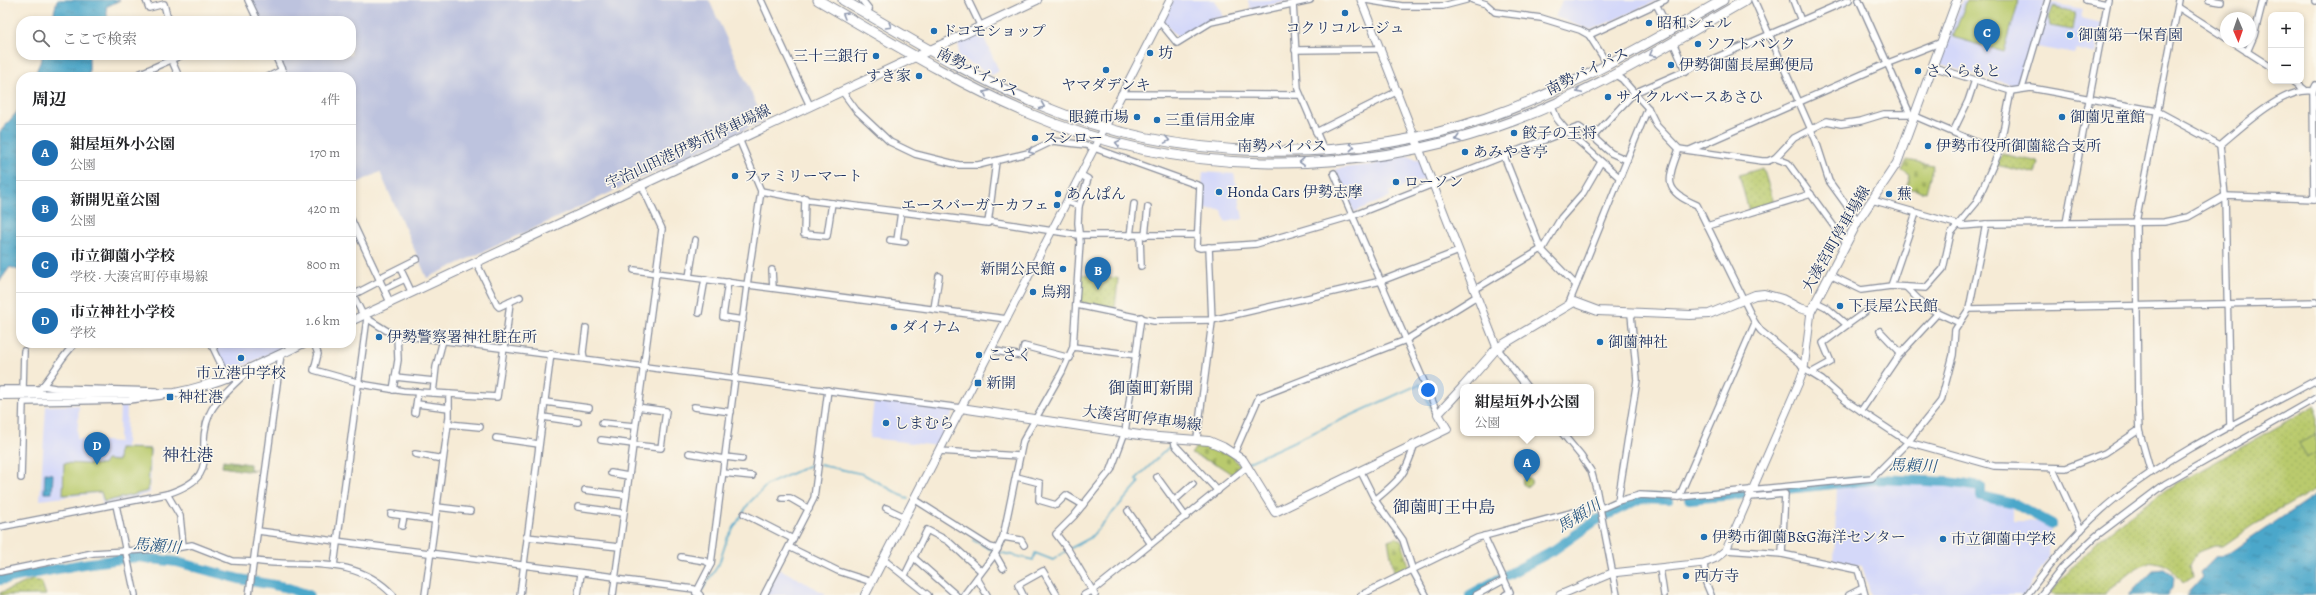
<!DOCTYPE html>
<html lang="ja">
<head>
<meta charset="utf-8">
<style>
  body { margin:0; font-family:Alegreya,"Noto Serif JP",serif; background:#f2f2f2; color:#202124 }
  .controls { position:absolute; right:12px; top:12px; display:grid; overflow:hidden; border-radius:8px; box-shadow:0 2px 6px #0003 }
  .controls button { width:36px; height:36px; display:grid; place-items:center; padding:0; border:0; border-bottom:1px solid #e0e0e0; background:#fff; color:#202124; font:20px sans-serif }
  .compass { position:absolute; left:2220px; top:12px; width:36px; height:36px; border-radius:50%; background:#fff; box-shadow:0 2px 6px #0003; rotate:178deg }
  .you { position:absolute; left:1428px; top:390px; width:14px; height:14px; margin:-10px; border:3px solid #fff; border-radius:50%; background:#1a73e8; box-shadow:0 0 0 6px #1a73e833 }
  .badge { display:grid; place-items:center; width:26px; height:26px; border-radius:50%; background:#1f6fb2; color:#fff; font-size:13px; font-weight:700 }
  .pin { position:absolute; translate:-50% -33px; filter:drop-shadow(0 1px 2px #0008) }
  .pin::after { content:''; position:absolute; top:21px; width:14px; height:12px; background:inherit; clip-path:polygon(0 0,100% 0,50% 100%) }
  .popup { position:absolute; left:1460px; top:384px; width:134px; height:52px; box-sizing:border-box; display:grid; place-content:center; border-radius:8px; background:#fff; filter:drop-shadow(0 1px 3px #0005); font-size:13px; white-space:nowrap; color:#757577 }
  .popup b { font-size:15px; color:#202124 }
  .popup::after { content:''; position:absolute; left:50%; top:100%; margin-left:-8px; border:8px solid transparent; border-top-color:#fff }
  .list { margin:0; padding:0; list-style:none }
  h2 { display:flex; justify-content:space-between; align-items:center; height:52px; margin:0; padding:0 16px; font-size:17px }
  h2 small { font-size:13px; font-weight:400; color:#757577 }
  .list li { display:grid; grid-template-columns:26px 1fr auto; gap:12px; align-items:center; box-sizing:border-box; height:56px; padding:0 16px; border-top:1px solid #e0e0e0 }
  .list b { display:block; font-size:15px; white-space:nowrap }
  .list p { margin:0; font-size:13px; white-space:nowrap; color:#757577 }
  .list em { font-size:13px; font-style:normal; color:#757577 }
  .icon { flex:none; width:22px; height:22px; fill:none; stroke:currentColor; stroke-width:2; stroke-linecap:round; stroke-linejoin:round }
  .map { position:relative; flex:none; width:2316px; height:595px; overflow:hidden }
  .search { position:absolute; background:#fff; box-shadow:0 2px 6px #0003; left:16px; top:16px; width:340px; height:44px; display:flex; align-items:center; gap:10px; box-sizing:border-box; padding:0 14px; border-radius:16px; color:#757577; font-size:15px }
  .panel { position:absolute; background:#fff; box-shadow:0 2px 6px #0003; left:16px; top:72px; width:340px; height:276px; border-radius:16px }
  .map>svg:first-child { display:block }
</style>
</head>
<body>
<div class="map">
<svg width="2316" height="595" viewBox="0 0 2316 595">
  <defs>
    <pattern id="green-dots" width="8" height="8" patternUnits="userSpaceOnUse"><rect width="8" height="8" fill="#b9ca6d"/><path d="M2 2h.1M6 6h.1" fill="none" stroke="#9eae61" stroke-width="1.8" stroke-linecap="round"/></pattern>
    <pattern id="forest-crowns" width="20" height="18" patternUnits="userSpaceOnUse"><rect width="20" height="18" fill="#92ae60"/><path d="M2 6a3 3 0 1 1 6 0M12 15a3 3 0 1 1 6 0" fill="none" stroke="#768e52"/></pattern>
    <pattern id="cemetery-stones" width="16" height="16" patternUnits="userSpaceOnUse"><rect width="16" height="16" fill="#b9ca6d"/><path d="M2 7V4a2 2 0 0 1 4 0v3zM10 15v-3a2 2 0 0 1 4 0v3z" fill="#9eae61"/></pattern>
    <pattern id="water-ripples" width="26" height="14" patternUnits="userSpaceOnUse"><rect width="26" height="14" fill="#4ca7ca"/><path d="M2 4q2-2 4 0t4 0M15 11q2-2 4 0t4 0" fill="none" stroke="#3e88a7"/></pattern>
  </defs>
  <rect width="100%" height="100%" fill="#fbf7ec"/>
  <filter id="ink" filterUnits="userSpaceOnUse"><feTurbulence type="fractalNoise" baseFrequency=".025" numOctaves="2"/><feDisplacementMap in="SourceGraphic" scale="8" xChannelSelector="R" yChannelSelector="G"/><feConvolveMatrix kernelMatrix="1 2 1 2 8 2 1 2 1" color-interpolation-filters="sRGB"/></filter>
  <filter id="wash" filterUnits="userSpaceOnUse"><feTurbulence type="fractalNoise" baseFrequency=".012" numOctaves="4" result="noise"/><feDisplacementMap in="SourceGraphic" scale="16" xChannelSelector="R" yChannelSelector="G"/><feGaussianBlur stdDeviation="0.9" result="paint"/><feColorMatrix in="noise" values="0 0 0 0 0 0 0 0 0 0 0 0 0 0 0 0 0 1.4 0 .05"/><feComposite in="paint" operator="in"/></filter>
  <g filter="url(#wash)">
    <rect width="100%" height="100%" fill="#f6ebd6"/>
    <g fill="#d4d8f9">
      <path d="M1173,0H1215L1224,17L1211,19L1180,40L1162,20Z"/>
      <path d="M1248,0H1294L1250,9Z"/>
      <path d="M1562,0H1659L1591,30L1555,17Z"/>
      <path d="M1962,0H2046L2021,85H2013L1938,64Z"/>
      <path d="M2050,3L2083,9L2081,18L2102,23L2096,54L2076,49L2074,54L2037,47Z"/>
      <path d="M981,31L999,71L992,75L958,57L959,41Z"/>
      <path d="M1408,156L1421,161L1427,178L1390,192V197L1354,212L1335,169L1377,164V162Z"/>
      <path d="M1203,172L1234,174L1243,219L1225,222L1222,210L1200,209Z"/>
      <path d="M213,343H293L228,373Z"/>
      <path d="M874,399L954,409L938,446L870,438Z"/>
      <path d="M120,402H127L126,447L151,448L150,493L103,505L100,493L40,500L46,406L79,405L77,439L119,442Z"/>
      <path d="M1880,483L1953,484L1980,489L1979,497L2013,504V521L2051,522L2049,557L2024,595H1871L1862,566L1834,561L1837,487Z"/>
      <path d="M780,569L818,590L828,595H766Z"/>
    </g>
    <path fill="#bdc3de" d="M251,0H709L764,121L427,278L380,172L351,186V77H287L277,55H351V21H261Z"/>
    <g fill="url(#green-dots)" stroke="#6a7c66">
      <path d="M2053,7L2075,12L2072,30L2050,26L2049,17Z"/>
      <path d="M2002,154L2039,162L2036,174L1996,165Z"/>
      <path d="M1763,168L1774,203L1749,211L1739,175Z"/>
      <path d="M1081,274L1118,278L1115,310L1079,303Z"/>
      <path d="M2316,405V489L2253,525L2223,546H2214L2199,552L2190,564L2192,577L2183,583C2154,542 2132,571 2105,595H2054L2050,592L2095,543L2159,494Z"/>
      <circle cx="1527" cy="482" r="4.5"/>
      <path d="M34,579L37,582L41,581L46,595H0V593Z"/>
    </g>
    <path fill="url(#forest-crowns)" stroke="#566e5f" d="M223,460L250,464V469L256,470L245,471L222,467Z"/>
    <g fill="url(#cemetery-stones)" stroke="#6a7c66">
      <path d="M1907,160L1933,165L1926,192L1906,188L1910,175L1902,170Z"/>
      <path d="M1199,443L1231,455L1242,468L1233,475L1218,465L1191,454Z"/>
      <path d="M1396,537L1402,542L1410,570L1395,577L1388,540Z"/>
    </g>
    <g fill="#b9ca6d" stroke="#6a7c66">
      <path d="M1967,0H2019L2004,52L1953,37Z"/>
      <path d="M2316,435V452L2306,457L2299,443Z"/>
      <path d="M119,448L150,449L148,491L104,502L101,492L63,495L64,463L103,465L106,460L118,461Z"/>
    </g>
    <g fill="url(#water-ripples)" stroke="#346b94">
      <path d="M57,0H120L106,7L108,21H52Z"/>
      <path d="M43,55H89V77H34Z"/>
      <path d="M21,107V271L10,267L0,281V132Z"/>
      <path d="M45,473L53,474L52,493H44Z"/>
      <path d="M2316,494V595H2186L2202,577L2200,572L2216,556L2227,555Z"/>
      <path d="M2164,569L2174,576L2173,587L2168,595H2129L2153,570Z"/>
    </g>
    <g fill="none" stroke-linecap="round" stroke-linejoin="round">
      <g stroke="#4ca7ca" stroke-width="1.5">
        <path d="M1249,462L1420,384L1432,410"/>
        <path d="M820,465L863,474L908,499"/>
        <path d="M973,540L994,551"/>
        <path d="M1071,548L1090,538L1139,483L1136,479L1171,445L1203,479"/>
        <path d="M998,552L1033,560L1035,553L1053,560L1066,551"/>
        <path d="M700,593L719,564L727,539L749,503L767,485L810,465H816"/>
      </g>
      <g stroke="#4ca7ca" stroke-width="10">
        <path d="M1759,492L1879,479L1948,482L1981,487V496L2015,504L2052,524"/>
        <path d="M1689,499L1745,494"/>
        <path d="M1505,576L1554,550L1595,521L1641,498L1669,499"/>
        <path d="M0,580L83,564L137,557L177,562L239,579L285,587L309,595"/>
        <path d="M1470,595L1501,578"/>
      </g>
    </g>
  </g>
  <g filter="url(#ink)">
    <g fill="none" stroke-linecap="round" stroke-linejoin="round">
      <defs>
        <g id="minor">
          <path d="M146,0L149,8L164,4L167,16L173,21"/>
          <path d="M248,0L258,21"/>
          <path d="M761,0L810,106"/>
          <path d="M862,0L869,9"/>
          <path d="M968,0L980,25"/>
          <path d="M1366,0L1402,6H1443L1466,0"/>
          <path d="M1473,0L1486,4L1495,12L1541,18L1580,30L1589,35L1608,65"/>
          <path d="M1754,0L1816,141L1829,181L1858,221"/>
          <path d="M1793,0L1801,21"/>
          <path d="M1859,0L1910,114L1999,152"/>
          <path d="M2086,0L2107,4"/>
          <path d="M2209,0L2221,2"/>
          <path d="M2316,0V1"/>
          <path d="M1293,3L1298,89L1324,150"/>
          <path d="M1656,4L1670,31"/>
          <path d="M2178,7L2226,38"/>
          <path d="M1159,21L1177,43L1211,22L1310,0"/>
          <path d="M1589,35L1665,0"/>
          <path d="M1673,42L1686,72"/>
          <path d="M2232,42L2271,67"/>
          <path d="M1295,50L1381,49"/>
          <path d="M2247,52L2254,36L2263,0"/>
          <path d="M275,55L285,77"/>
          <path d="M172,61L179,77"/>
          <path d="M1933,67L2011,91L2031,88L2157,111L2220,145"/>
          <path d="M1614,74L1622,79L1648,108L1657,126L1679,149L1762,161H1768L1775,158L1788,163L1846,243"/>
          <path d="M132,77L182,55"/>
          <path d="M268,77L282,70"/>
          <path d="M2293,81L2304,89"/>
          <path d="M2022,88L2048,0"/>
          <path d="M842,91L856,110L890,142L915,154L959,165H978L1028,153L1053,141L1086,145L1200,186L1197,247L1200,248L1256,244L1352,216L1567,131L1620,178"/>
          <path d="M1121,94L1299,95"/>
          <path d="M1551,104L1557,119L1567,131L1579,127L1593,137L1634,93L1849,0"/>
          <path d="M1316,132L1398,91"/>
          <path d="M1953,132L1968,101L1975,80"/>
          <path d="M1593,137L1611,153L1627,160"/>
          <path d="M2220,145L2225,196L2230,427"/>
          <path d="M2220,145C2243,126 2283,87 2313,91"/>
          <path d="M1679,149C1667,181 1663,191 1697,205L1755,323L1761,331L1800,363L1804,369L1822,380L1846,401L1908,442L1994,466L2066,468L2105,453L2139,430"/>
          <path d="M1690,150L1888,63L1942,42"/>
          <path d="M1504,156L1541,249L1576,285"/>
          <path d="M1775,158L1794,138L1827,121L1841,124L1861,121L1884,114H1910"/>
          <path d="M1334,173L1438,414"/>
          <path d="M761,191L808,200L988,223L996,162"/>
          <path d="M805,198L804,234L827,236L832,203"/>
          <path d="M2314,199L2313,91L2316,85"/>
          <path d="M1872,200L1963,226L1986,224L2164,222L2188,217L2225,196L2316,199"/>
          <path d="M1079,206L1088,179L1081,175"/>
          <path d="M351,219L390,302"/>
          <path d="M988,221L1079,235H1197"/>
          <path d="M2066,223L2108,0"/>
          <path d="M1707,226L1811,194"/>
          <path d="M1130,236L1134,204"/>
          <path d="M1140,236L1141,266"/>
          <path d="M1145,236L1148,207"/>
          <path d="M890,240L905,242"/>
          <path d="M897,240L901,212"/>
          <path d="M476,262L497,305L499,307L520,297"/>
          <path d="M400,268L410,289"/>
          <path d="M634,270L1007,319"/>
          <path d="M772,270L773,288"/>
          <path d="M1830,275L1861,290L1891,286L1926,288L1943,269L1951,233L1976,203L1999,152L2011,91"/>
          <path d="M689,277L695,240"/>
          <path d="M379,278L417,259"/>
          <path d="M728,282L723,317L743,320"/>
          <path d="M1891,286L1916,213"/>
          <path d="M1906,287L1924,305L1938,313"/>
          <path d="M384,289L405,279"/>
          <path d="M1474,290L1543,248L1561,218L1583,193L1601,162"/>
          <path d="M1569,303L1648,108"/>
          <path d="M1077,305L1154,321L1212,320L1381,281L1459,251"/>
          <path d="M934,309L939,276"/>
          <path d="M1969,309L2316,302"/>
          <path d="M699,313L705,279"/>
          <path d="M1631,314L1637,380L1618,501L1640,495L1679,497L1872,478L1908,442L1941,401L1953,355L1955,330L1969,309L1986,224"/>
          <path d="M363,315L353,295L380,281"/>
          <path d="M368,319L392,334L961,408"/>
          <path d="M1847,325L1865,312"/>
          <path d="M1880,331L1901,353"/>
          <path d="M211,343L228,379"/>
          <path d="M314,343L318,354L314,370L360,383"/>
          <path d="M505,347L510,302"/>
          <path d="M1073,347L1136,355"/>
          <path d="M1497,348L1527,387"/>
          <path d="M991,350L1022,356L1024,346L1070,358"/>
          <path d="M584,358L583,352L586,328"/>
          <path d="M1811,373L1831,362L1823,343L1847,325L1826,307L1816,302"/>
          <path d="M395,377L434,381"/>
          <path d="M360,384L403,391L449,394V417L425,595"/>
          <path d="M43,386L55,388L156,391"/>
          <path d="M0,389H40C54,374 61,356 76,343"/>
          <path d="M23,389L24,351"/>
          <path d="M393,390L398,360L397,334"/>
          <path d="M433,393L436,367L443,340"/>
          <path d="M449,394L497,397L504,347"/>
          <path d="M545,402L589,408"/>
          <path d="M417,404L449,408"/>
          <path d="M694,407L731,412"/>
          <path d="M1861,411L1899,355L1938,313L1960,323"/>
          <path d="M415,413L418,392"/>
          <path d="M543,417L578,422"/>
          <path d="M602,423L635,426"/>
          <path d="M448,424L480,427"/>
          <path d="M1562,433L1581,456L1591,471L1596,488L1617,595"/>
          <path d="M496,438L539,444"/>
          <path d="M1174,438L1175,445L1218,491"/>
          <path d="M1197,438L1212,322L1209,247"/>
          <path d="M601,440L633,444"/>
          <path d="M633,445L661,448L666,411L637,407"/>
          <path d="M939,451L1019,456"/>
          <path d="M689,453L724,459"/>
          <path d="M415,454L443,459"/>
          <path d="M1234,454L1259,397L1406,340L1477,296"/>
          <path d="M725,457L742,459"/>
          <path d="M2053,469L2081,530"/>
          <path d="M1361,472L1375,500L1403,540L1413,571L1426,595"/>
          <path d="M611,473L628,476"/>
          <path d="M723,473L752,476"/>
          <path d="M2151,473L2139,430L2138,410L2136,222L2179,0"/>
          <path d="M1017,477L1040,483L1039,500L1056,505L1066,495L1083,505"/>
          <path d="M1157,477L1186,517"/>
          <path d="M21,478L23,402L129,400L161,396"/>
          <path d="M585,490L626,495"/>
          <path d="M167,494L180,516L183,546"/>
          <path d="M1679,497L1755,323"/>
          <path d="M1750,497L1785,494L1782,554"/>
          <path d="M782,498H790L809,509"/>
          <path d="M914,499L990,547L998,549"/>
          <path d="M1375,500C1399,480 1405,476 1414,446"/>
          <path d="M1174,501L1193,484"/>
          <path d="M116,505L135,595"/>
          <path d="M437,507L470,511"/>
          <path d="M578,507L623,513"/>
          <path d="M886,508L905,517"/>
          <path d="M1600,509L1618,501"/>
          <path d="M1128,511L1151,544"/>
          <path d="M391,514L435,520"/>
          <path d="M744,514L793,539"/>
          <path d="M402,526L404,516"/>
          <path d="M0,527L167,494C226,474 192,454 210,413C216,399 238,381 249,370"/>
          <path d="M258,531L615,577"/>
          <path d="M1484,536L1510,592L1505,595"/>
          <path d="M526,537L619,547"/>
          <path d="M1003,537L1021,540L1024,545"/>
          <path d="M789,547L838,571L872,582"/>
          <path d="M1726,550L1782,554L1858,570L1865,595"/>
          <path d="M995,554L1003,568"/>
          <path d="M681,557L705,561L711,564"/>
          <path d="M913,557L956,595"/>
          <path d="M883,559L928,595"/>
          <path d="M255,561C304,568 354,554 393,595"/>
          <path d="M1704,563L1706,583L1711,595"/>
          <path d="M334,566L367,318"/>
          <path d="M1660,568L1664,595"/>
          <path d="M0,572L93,553L176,548L192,545L233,561L254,562"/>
          <path d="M905,575L927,530L948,541L981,571"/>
          <path d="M977,578L987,595"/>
          <path d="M615,579L694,589L700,595"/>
          <path d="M696,593L711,564L747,285L761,191L739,139"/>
          <path d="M249,595L281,354"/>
          <path d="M520,595L551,353"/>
          <path d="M578,595L581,574"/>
          <path d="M613,595L662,229L641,184"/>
          <path d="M764,595L814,498L828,390"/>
          <path d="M964,595L995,554L1003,537L1023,441L1062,372L1073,347L1080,242L1078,223L1079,206L1068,202"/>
          <path d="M1023,595L1018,585L1043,571L1057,595"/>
          <path d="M1084,595L1095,589L1248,466"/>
          <path d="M1095,595L1069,551L1056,534L1074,516L1111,470L1125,432L1141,317"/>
          <path d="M1361,595L1477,538L1600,505"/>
          <path d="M1476,595L1504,580"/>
          <path d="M1849,595L1863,588"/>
          <path d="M2027,595C2053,559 2082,525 2117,497C2177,450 2249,417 2316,380"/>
          <path d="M2041,595L2062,568L2096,536L2165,484L2316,398"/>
        </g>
        <g id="tertiary">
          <path d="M1361,0L1497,348"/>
          <path d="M961,408L1170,0"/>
          <path d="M1560,595L1612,573L1704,563L1716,558L1726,550L1800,380L1804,369L1811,311"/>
        </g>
        <g id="secondary">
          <path d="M351,321L1037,0"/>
          <path d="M1463,387L1497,348L1574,302L1598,311L1690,315L1709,314L1755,295L1764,294L1782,299L1799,308L1811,311L1858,221L1897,163L1957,0"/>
          <path d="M0,395L175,393C221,384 262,363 304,343"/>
          <path d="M865,595L961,408L1146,436L1209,441L1223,447L1243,460L1275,512L1447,429L1438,414L1463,387"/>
        </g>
        <g id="trunk">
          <path d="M818,0C887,40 956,83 1030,114C1176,176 1347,178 1496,127C1585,97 1666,46 1746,0"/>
          <path d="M843,0C907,37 971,77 1040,105C1175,162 1348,166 1486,118C1570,89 1647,44 1723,0"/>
        </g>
      </defs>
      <use href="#minor" stroke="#888d9a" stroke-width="8"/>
      <use href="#tertiary" stroke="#888d9a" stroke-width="9"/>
      <use href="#secondary" stroke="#888d9a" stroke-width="10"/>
      <use href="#trunk" stroke="#888d9a" stroke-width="11"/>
      <use href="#minor" stroke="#fff" stroke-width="5.5"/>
      <use href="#tertiary" stroke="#fff" stroke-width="7"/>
      <use href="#secondary" stroke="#fff" stroke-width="8"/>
      <use href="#trunk" stroke="#fff" stroke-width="9"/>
    </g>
    <defs><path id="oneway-chevron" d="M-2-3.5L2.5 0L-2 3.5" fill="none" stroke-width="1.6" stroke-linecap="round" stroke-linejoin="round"/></defs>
    <g stroke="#8d97ae">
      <use href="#oneway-chevron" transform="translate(845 15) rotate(-150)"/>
      <use href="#oneway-chevron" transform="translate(889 26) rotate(30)"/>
      <use href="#oneway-chevron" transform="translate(1652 54) rotate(151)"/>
      <use href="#oneway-chevron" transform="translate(1579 91) rotate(155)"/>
      <use href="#oneway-chevron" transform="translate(986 93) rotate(-153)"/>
      <use href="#oneway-chevron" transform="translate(1042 106) rotate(22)"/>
      <use href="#oneway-chevron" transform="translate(1458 139) rotate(163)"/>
      <use href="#oneway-chevron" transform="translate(1167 140) rotate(10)"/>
      <use href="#oneway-chevron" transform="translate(1118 143) rotate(-167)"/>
      <use href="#oneway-chevron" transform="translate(1352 147) rotate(-5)"/>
      <use href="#oneway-chevron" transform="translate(1031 151) rotate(157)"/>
      <use href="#oneway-chevron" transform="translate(1302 162) rotate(178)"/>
    </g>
  </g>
  <g fill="#1f6fb2" stroke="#fbf7ec" stroke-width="1.5">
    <circle cx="1345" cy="13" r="4"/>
    <circle cx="1649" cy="23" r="4"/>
    <circle cx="934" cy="31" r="4"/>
    <circle cx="2070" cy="35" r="4"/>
    <circle cx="1698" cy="44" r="4"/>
    <circle cx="1150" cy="53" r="4"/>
    <circle cx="876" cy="56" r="4"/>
    <circle cx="1671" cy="65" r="4"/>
    <circle cx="1106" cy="70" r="4"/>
    <circle cx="1918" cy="71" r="4"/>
    <circle cx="919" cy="76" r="4"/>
    <circle cx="1608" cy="97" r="4"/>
    <circle cx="1137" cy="117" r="4"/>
    <circle cx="2062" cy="117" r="4"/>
    <circle cx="1157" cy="120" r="4"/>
    <circle cx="1514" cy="133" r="4"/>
    <circle cx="1035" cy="138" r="4"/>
    <circle cx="1928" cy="146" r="4"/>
    <circle cx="1465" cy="152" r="4"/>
    <circle cx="735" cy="176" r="4"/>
    <circle cx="1396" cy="182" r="4"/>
    <circle cx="1219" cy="192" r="4"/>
    <circle cx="1058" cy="194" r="4"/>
    <circle cx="1889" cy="194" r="4"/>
    <circle cx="1057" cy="205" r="4"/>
    <circle cx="1063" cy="269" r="4"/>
    <circle cx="1033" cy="292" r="4"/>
    <circle cx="1840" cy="306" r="4"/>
    <circle cx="894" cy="327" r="4"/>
    <circle cx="379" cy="337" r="4"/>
    <circle cx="1600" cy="342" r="4"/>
    <circle cx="979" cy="355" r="4"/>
    <circle cx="241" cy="358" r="4"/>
    <rect x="974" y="379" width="8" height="8" rx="2"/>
    <rect x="166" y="393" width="8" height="8" rx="2"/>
    <circle cx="886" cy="423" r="4"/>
    <circle cx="1704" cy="537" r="4"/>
    <circle cx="1943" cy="539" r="4"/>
    <circle cx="1686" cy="576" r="4"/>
  </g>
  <g text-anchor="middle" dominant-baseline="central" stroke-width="3" stroke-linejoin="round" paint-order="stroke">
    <g font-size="15" fill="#1b2f5e" stroke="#fbf7ec" text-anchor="start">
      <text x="1657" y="23">昭和シェル</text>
      <text x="1345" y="28" text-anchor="middle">コクリコルージュ</text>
      <text x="942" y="31">ドコモショップ</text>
      <text x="2078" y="35">御薗第一保育園</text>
      <text x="1706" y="44">ソフトバンク</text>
      <text x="1158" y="53">坊</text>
      <text x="868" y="56" text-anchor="end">三十三銀行</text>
      <text x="1679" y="65">伊勢御薗長屋郵便局</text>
      <text x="1926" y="71">さくらもと</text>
      <text x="911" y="76" text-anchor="end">すき家</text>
      <text x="1106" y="85" text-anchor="middle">ヤマダデンキ</text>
      <text x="1616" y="97">サイクルベースあさひ</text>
      <text x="1129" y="117" text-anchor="end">眼鏡市場</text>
      <text x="2070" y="117">御薗児童館</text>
      <text x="1165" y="120">三重信用金庫</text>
      <text x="1522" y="133">餃子の王将</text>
      <text x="1043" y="138">スシロー</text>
      <text x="1936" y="146">伊勢市役所御薗総合支所</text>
      <text x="1473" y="152">あみやき亭</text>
      <text x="743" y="176">ファミリーマート</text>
      <text x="1404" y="182">ローソン</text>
      <text x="1227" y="192">Honda Cars 伊勢志摩</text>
      <text x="1066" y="194">あんぱん</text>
      <text x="1897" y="194">蕪</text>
      <text x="1049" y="205" text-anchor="end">エースバーガーカフェ</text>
      <text x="1055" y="269" text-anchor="end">新開公民館</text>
      <text x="1041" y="292">鳥翔</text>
      <text x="1848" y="306">下長屋公民館</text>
      <text x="902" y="327">ダイナム</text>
      <text x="387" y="337">伊勢警察署神社駐在所</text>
      <text x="1608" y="342">御薗神社</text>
      <text x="987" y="355">こさく</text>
      <text x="241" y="373" text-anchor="middle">市立港中学校</text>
      <text x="986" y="383">新開</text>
      <text x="178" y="397">神社港</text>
      <text x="894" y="423">しまむら</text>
      <text x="1712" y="537">伊勢市御薗B&amp;G海洋センター</text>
      <text x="1951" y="539">市立御薗中学校</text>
      <text x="1694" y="576">西方寺</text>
    </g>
    <g font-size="15" fill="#1b2f5e" stroke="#fbf7ec">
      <text transform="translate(1587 71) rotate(-26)">南勢バイパス</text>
      <text transform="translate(978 72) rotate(27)">南勢バイパス</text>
      <text x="1282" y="146">南勢バイパス</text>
      <text transform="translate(688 147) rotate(-25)">宇治山田港伊勢市停車場線</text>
      <text transform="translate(1836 239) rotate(-60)">大湊宮町停車場線</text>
      <text transform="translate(1142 418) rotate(7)">大湊宮町停車場線</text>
    </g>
    <g font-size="16" font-style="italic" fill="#2c5984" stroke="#fbf7ec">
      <text transform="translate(1913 466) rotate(2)">馬頼川</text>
      <text transform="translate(1579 516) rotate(-32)">馬頼川</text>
      <text transform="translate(157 546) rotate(5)">馬瀬川</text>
    </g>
    <g font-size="17" fill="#1b2f5e" stroke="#fbf7ec">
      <text x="1151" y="388">御薗町新開</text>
      <text x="188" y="455">神社港</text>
      <text x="1444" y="507">御薗町王中島</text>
    </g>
  </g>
</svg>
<div class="controls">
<button>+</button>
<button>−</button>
</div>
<svg class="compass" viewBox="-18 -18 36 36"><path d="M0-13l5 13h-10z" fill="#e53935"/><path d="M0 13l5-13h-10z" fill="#757577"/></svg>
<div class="you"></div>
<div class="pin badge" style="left:1527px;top:482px">A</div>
<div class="popup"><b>紺屋垣外小公園</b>公園</div>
<div class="pin badge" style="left:1098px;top:290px">B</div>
<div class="pin badge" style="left:1987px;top:52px">C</div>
<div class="pin badge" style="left:97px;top:465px">D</div>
<div class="search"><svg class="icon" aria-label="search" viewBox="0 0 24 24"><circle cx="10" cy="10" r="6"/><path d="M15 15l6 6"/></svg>ここで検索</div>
<section class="panel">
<h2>周辺<small>4件</small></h2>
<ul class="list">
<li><span class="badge">A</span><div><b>紺屋垣外小公園</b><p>公園</p></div><em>170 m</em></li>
<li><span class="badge">B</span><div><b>新開児童公園</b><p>公園</p></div><em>420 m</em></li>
<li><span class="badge">C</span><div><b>市立御薗小学校</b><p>学校 · 大湊宮町停車場線</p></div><em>800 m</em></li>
<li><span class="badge">D</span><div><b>市立神社小学校</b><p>学校</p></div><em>1.6 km</em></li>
</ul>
</section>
</div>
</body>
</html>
